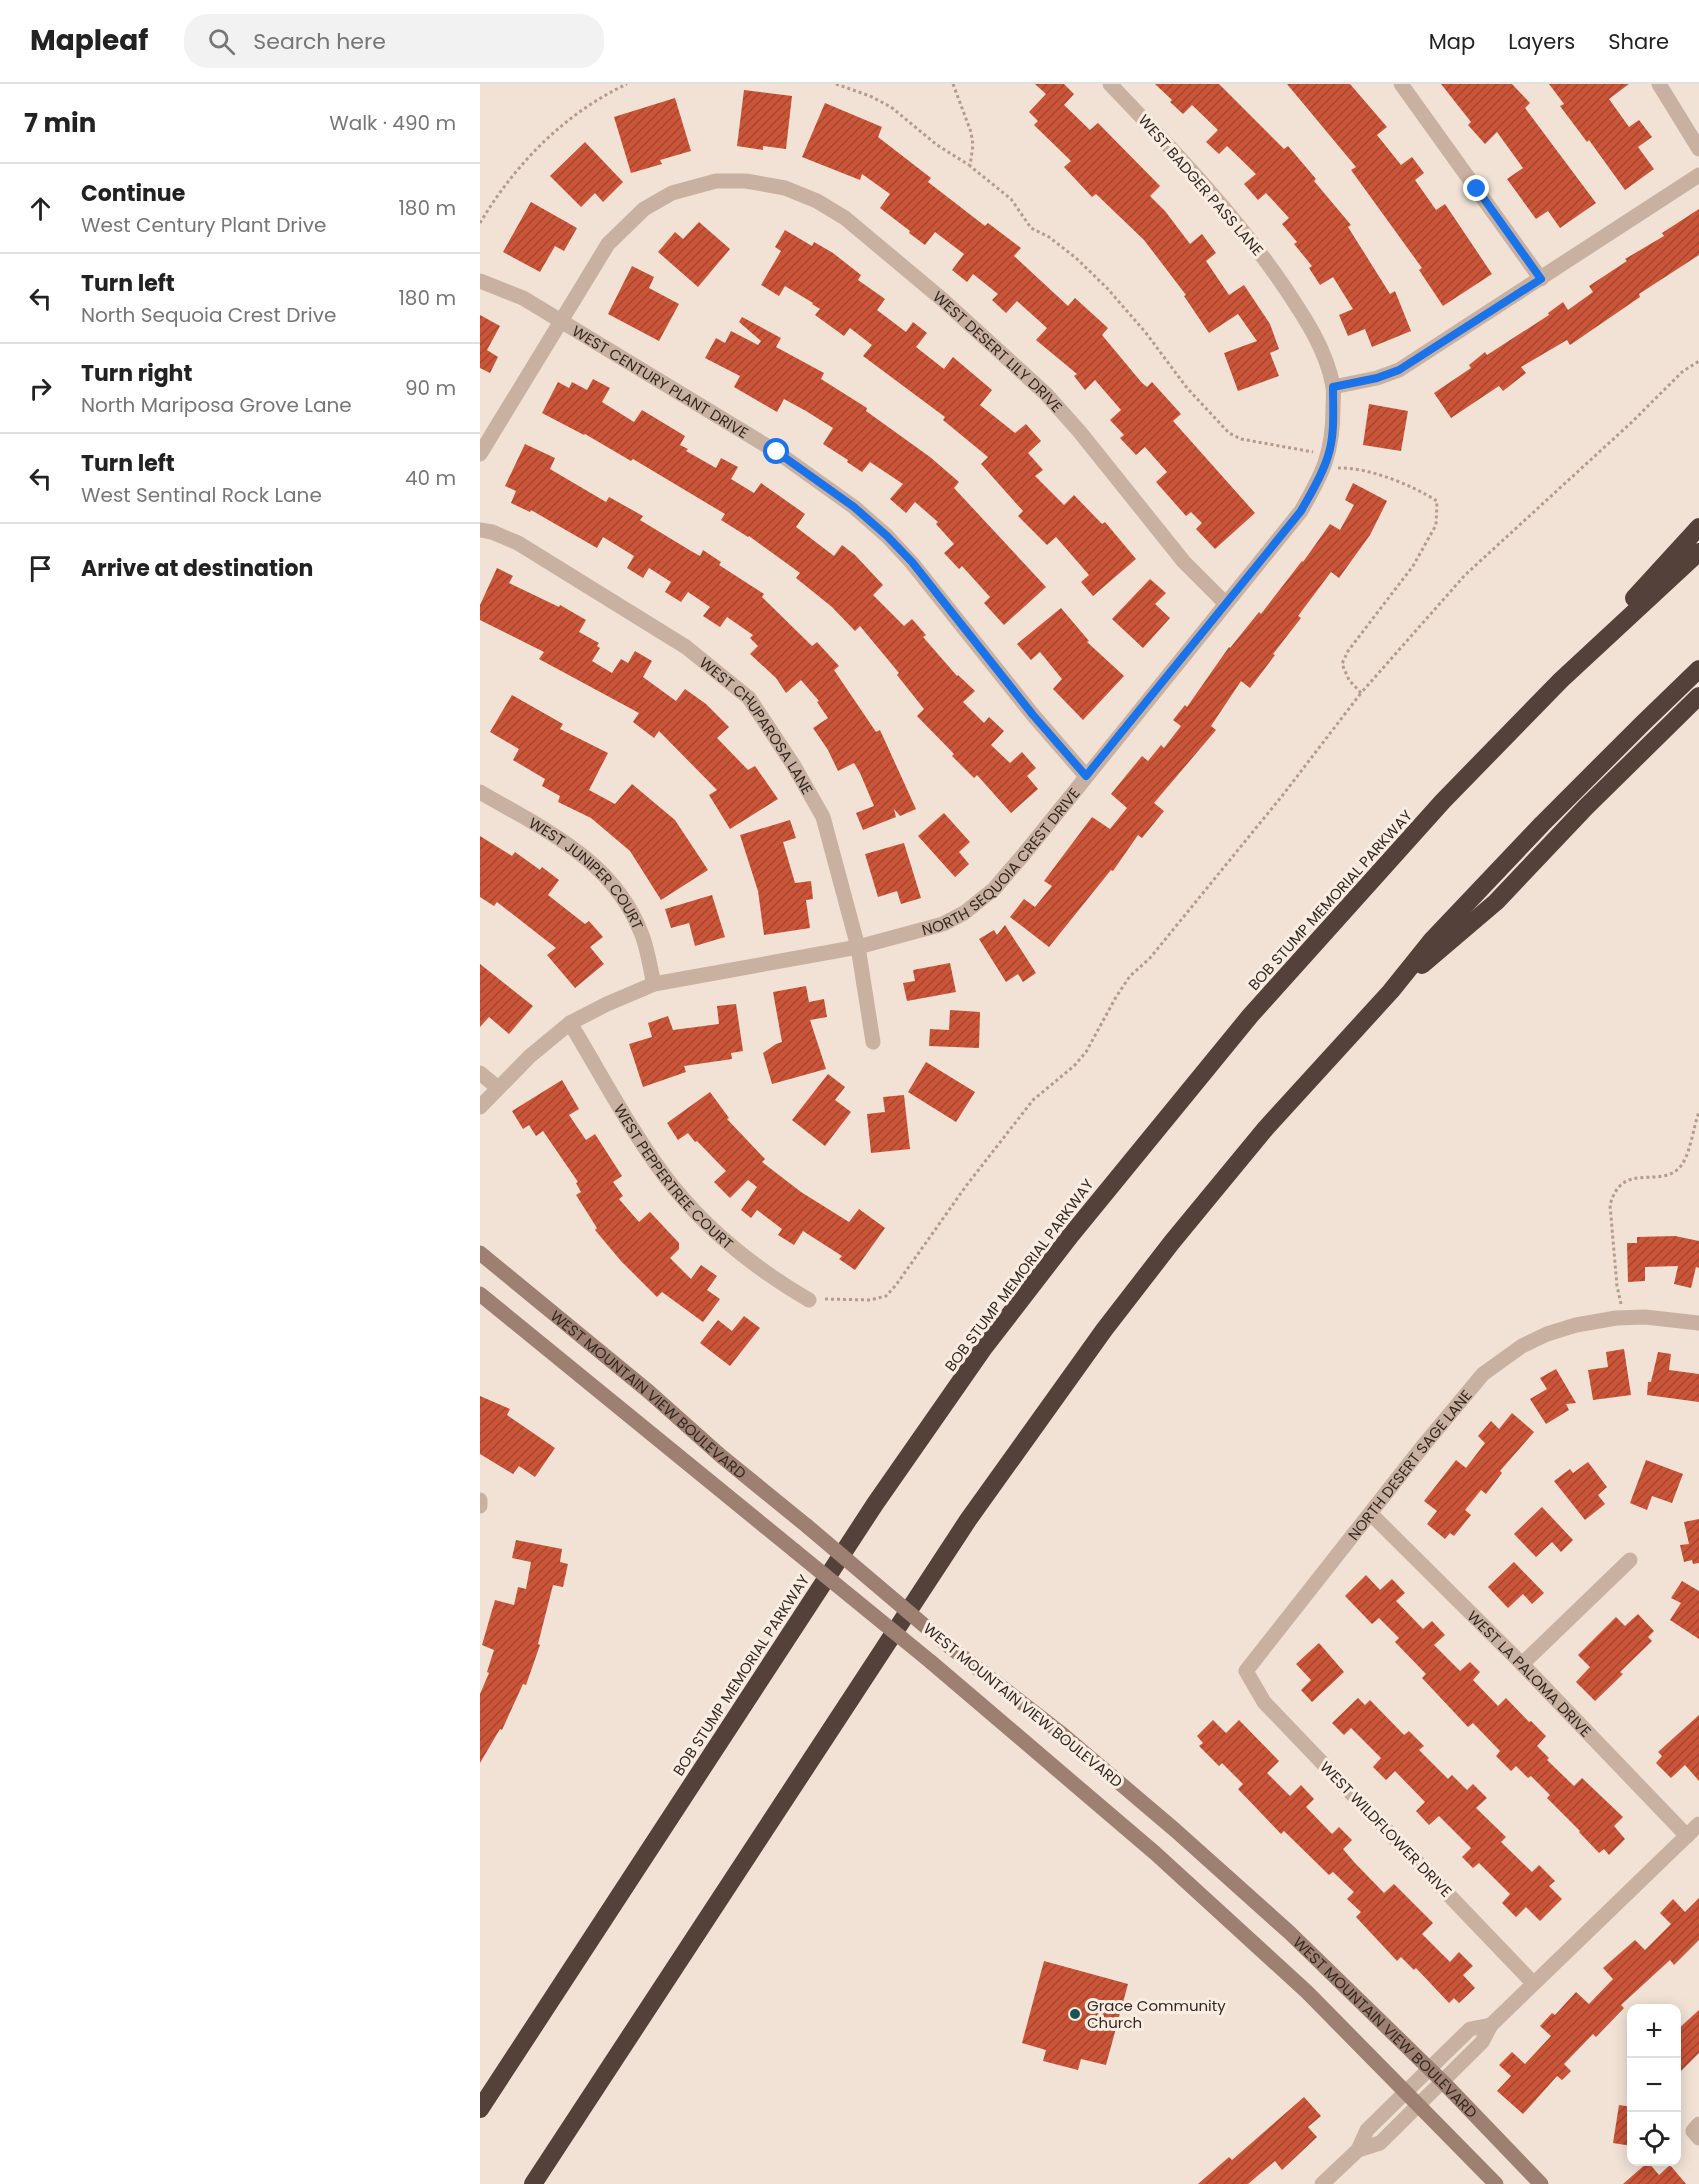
<!DOCTYPE html>
<html lang="en">
<head>
<meta charset="utf-8">
<style>
  body { margin:0; font-family:Poppins,sans-serif; background:#f2f2f2; color:#222 }
  .controls { position:absolute; right:18px; bottom:18px; display:grid; overflow:hidden; border-radius:12px; box-shadow:0 3px 15px #0003 }
  .controls button { width:54px; height:54px; display:grid; place-items:center; padding:0; border:0; border-bottom:2px solid #e0e0e0; background:#fff; color:#222; font:30px sans-serif }
  .stop { position:absolute; width:18px; height:18px; margin:-14px; border:4px solid #1a73e8; border-radius:50%; background:#fff }
  .stop.end { background:#1a73e8; border-color:#fff; box-shadow:0 2px 6px #0008 }
  .list { margin:0; padding:0; list-style:none }
  h2 { display:flex; justify-content:space-between; align-items:center; height:78px; margin:0; padding:0 24px; font-size:26px }
  h2 small { font-size:20px; font-weight:400; color:#767676 }
  .list li { display:grid; grid-template-columns:39px 1fr auto; gap:18px; align-items:center; box-sizing:border-box; height:90px; padding:0 24px; border-top:2px solid #e0e0e0 }
  .list b { display:block; font-size:22px; white-space:nowrap }
  .list p { margin:0; font-size:20px; white-space:nowrap; color:#767676 }
  .list em { font-size:20px; font-style:normal; color:#767676 }
  .icon { flex:none; width:33px; height:33px; fill:none; stroke:currentColor; stroke-width:2; stroke-linecap:round; stroke-linejoin:round }
  .map { position:relative; flex:none; width:1219px; height:2100px; overflow:hidden }
  header { display:flex; align-items:center; gap:36px; box-sizing:border-box; height:84px; padding:0 30px; background:#fff; border-bottom:2px solid #e0e0e0 }
  header strong { font-size:28px }
  nav { display:flex; gap:33px; margin-inline-start:auto; font-size:21px }
  .search { width:420px; height:54px; background:#f2f2f2; display:flex; align-items:center; gap:15px; box-sizing:border-box; padding:0 21px; border-radius:24px; color:#767676; font-size:22px }
  main { display:flex }
  aside { flex:1; background:#fff }
  .map>svg:first-child { display:block }
</style>
</head>
<body>
<header>
<strong>Mapleaf</strong>
<div class="search"><svg class="icon" aria-label="search" viewBox="0 0 24 24"><circle cx="10" cy="10" r="6"/><path d="M15 15l6 6"/></svg>Search here</div>
<nav><a>Map</a><a>Layers</a><a>Share</a></nav>
</header>
<main>
<aside>
<h2>7 min<small>Walk · 490 m</small></h2>
<ul class="list">
<li><svg class="icon" aria-label="ahead" viewBox="0 0 24 24"><path d="M12 20V5M6 11l6-6 6 6"/></svg><div><b>Continue</b><p>West Century Plant Drive</p></div><em>180 m</em></li>
<li><svg class="icon" aria-label="left" viewBox="0 0 24 24"><path d="M17 20v-9H6M10 6l-5 5 5 5"/></svg><div><b>Turn left</b><p>North Sequoia Crest Drive</p></div><em>180 m</em></li>
<li><svg class="icon" aria-label="right" viewBox="0 0 24 24"><path d="M7 20v-9h11M14 6l5 5-5 5"/></svg><div><b>Turn right</b><p>North Mariposa Grove Lane</p></div><em>90 m</em></li>
<li><svg class="icon" aria-label="left" viewBox="0 0 24 24"><path d="M17 20v-9H6M10 6l-5 5 5 5"/></svg><div><b>Turn left</b><p>West Sentinal Rock Lane</p></div><em>40 m</em></li>
<li><svg class="icon" aria-label="arrive" viewBox="0 0 24 24"><path d="M6 21V4h12l-3 4 3 4H6"/></svg><div><b>Arrive at destination</b></div></li>
</ul>
</aside>
<div class="map">
<svg width="1219" height="2100" viewBox="0 0 1219 2100">
  <defs>
    <pattern id="building-hatch" width="6" height="6" patternUnits="userSpaceOnUse" patternTransform="scale(1.5)"><rect width="6" height="6" fill="#cb5538"/><path d="M-1 1l2-2M0 6l6-6M5 7l2-2" fill="none" stroke="#a5462f"/></pattern>
  </defs>
  <rect width="100%" height="100%" fill="#f1e2d5"/>
  <g fill="url(#building-hatch)">
    <path d="M555,0H584L594,10L584,21L610,46L618,39L680,102L670,112L685,127L710,160L722,150L736,169L726,177L749,211L764,201L790,240L799,265L790,269L799,292L758,307L744,269L777,257L758,230L729,249L704,212L706,211L664,156L616,110L612,113L584,83L591,77L554,41L558,37L549,28L566,10Z"/>
    <path d="M675,0H739L804,65L808,62L836,95L834,97L871,141L868,143L910,210L915,207L931,247L892,263L885,245L868,252L859,231L873,225L853,193L840,201L829,184L832,182L814,160L817,158L802,140L809,134L786,109L778,116L764,100L776,90L747,62L739,70L726,58L738,46L712,21L703,30L690,18L692,16Z"/>
    <path d="M807,0H870L907,43L897,51L921,81L932,73L944,89L935,96L956,126L965,120L1012,190L963,222L939,186L942,184L871,86L876,83Z"/>
    <path d="M961,0H1032L1050,19L1045,24L1116,119L1080,144L1068,127L1056,135L1027,95L1043,84L1017,48L1005,60L988,41L991,38Z"/>
    <path d="M1069,0H1149L1129,15L1149,43L1159,36L1172,53L1158,63L1174,85L1145,106L1109,56L1107,58L1080,22L1084,20Z"/>
    <path d="M264,6L312,12L306,65L283,62V66L257,62Z"/>
    <path d="M195,14L211,67L180,76L182,80L151,89L134,33Z"/>
    <path d="M345,19L402,43L398,53L451,94L448,98L505,142L508,139L541,164L534,172L588,222L595,214L628,244L622,251L662,299L667,303L672,298L701,330L693,337L775,429L735,465L716,445L722,439L711,428L706,432L676,398L687,388L665,363L656,371L640,354L644,351L630,336L641,326L615,296L605,306L594,292L597,290L556,256L567,244L537,217L526,229L512,216L518,210L493,190L487,198L472,186L484,170L455,148L445,161L429,149L430,147L400,124L410,110L382,90L380,96L322,73Z"/>
    <path d="M105,58L143,98L123,118L115,109L101,123L70,92Z"/>
    <path d="M51,118L97,144L84,167L75,162L60,188L23,168Z"/>
    <path d="M1219,125V171L1159,210L1160,213L1090,261L1087,256L1041,283L1046,289L1023,307L1019,302L971,334L954,309L991,284L989,281L1005,268L1007,271L1069,231L1068,229L1083,218L1088,226L1113,208L1109,202L1147,177L1145,175L1184,152L1182,149Z"/>
    <path d="M219,138L250,165L218,203L178,168L195,148L203,155Z"/>
    <path d="M305,146L332,162L334,158L353,169L381,191L378,196L405,215L397,226L426,248L433,238L447,249L436,263L464,285L473,273L512,306L500,321L535,349L546,340L561,357L548,369L563,386L555,392L584,421L594,411L622,440L625,438L656,475L613,512L601,498L609,491L576,453L567,461L538,432L543,427L501,380L508,373L463,336L465,333L383,272L392,261L370,244L364,252L335,231L340,225L332,220L333,219L305,202L299,212L281,201L301,167L295,163Z"/>
    <path d="M152,182L174,193L169,204L199,220L179,257L128,230Z"/>
    <path d="M0,231L20,242L7,266L18,273L10,289L0,284Z"/>
    <path d="M262,233L301,254L296,263L344,289L341,295L387,324L386,327L450,373L479,398L474,404L566,503L524,541L504,519L510,513L482,482L479,485L464,469L474,460L456,440L458,438L435,418L426,429L410,415L423,400L390,378L382,388L367,378L368,376L343,360L353,344L326,327L304,315L297,328L254,303L260,292L225,274L236,254L245,259L251,247L278,261L281,257L259,238Z"/>
    <path d="M113,295L130,304L122,318L154,338L162,326L205,352L200,361L208,365L206,367L236,384L241,374L258,383L251,395L274,409L281,399L325,430L316,443L354,472L362,461L375,471L403,501L393,511L424,542L432,535L446,551L443,553L477,592L478,591L495,607L483,618L504,639L509,633L524,647L511,661L530,679L542,668L556,684L547,692L558,705L531,729L497,691L494,694L472,672L474,670L437,632L444,625L417,591L419,589L380,542L375,547L352,523L316,494L320,489L269,452L268,453L241,436L245,430L153,375L151,377L105,350L104,351L62,329L78,298L89,304L92,298L107,306Z"/>
    <path d="M889,320L928,327L921,367L883,361Z"/>
    <path d="M45,360L75,374L70,385L126,418L129,413L163,432L160,436L211,467L220,472L223,466L241,478L239,481L284,510L282,513L332,562L337,558L359,582L354,586L396,648L400,646L436,725L420,732L414,725L416,733L383,746L376,729L394,722L380,689L374,679L358,687L348,666L333,644L348,634L337,618L339,617L321,596L306,609L296,594L270,570L278,562L270,554L273,551L247,533L240,543L223,532L230,523L208,508L201,518L185,508L191,498L169,484L163,494L147,484L154,472L123,453L117,464L51,426L50,428L31,419L36,407L25,402Z"/>
    <path d="M873,399L907,417L890,451L859,494L851,488L818,532L821,534L793,570L795,571L770,604L761,597L731,642L736,646L674,719L684,727L662,754L658,751L633,787L631,786L569,863L530,833L544,815L555,823L572,802L564,797L612,733L630,745L647,724L631,710L662,672L668,677L681,661L684,664L701,642L693,636L705,621L707,623L749,563L750,564L779,528L781,530L822,477L823,478L850,440L860,446L874,421L865,416Z"/>
    <path d="M17,484L33,492L29,499L79,523L80,521L106,536L99,548L119,559L117,562L120,564L112,577L132,589L141,575L148,579L155,567L172,577L163,593L196,617L205,605L226,620L249,643L237,654L268,686L275,682L298,715L250,745L229,711L237,706L179,647L174,654L153,638L159,629L59,575L64,568L0,536V521Z"/>
    <path d="M670,495L686,509L675,520L690,534L663,564L632,535Z"/>
    <path d="M581,524L609,557L607,558L644,592L603,636L573,605L582,595L560,568L551,576L537,560Z"/>
    <path d="M32,611L83,640L80,645L128,669L109,706L135,720L152,700L195,736L228,786L181,816L150,767L111,734L78,718L80,712L62,702L65,695L33,676L39,665L10,648Z"/>
    <path d="M464,729L490,758L479,768L489,780L475,793L438,752Z"/>
    <path d="M310,736L316,754L303,758L315,799L331,797L333,815L326,816L330,844L284,851L278,807L260,751Z"/>
    <path d="M0,752L32,772L35,768L60,786L62,783L79,796L68,811L105,840L109,837L123,853L110,863L124,880L95,904L67,871L76,864L17,818L14,822L0,813Z"/>
    <path d="M424,759L441,814L421,820L417,807L398,813L385,770Z"/>
    <path d="M232,811L245,853L215,862L209,839L191,844L185,825Z"/>
    <path d="M525,841L556,889L543,898L538,890L526,898L499,855L514,846L517,851Z"/>
    <path d="M470,879L476,908L427,917L423,899L435,897L433,886Z"/>
    <path d="M0,880L53,922L29,950L9,933L0,943Z"/>
    <path d="M326,902L329,918L344,915L347,933L330,936L346,985L292,1000L283,969L296,960L302,958L293,908Z"/>
    <path d="M256,920L263,967L251,969L252,975L204,982L206,988L163,1003L149,960L172,953L168,939L188,932L193,946L239,940L237,922Z"/>
    <path d="M470,926L500,928L499,964L449,962L450,945L469,946Z"/>
    <path d="M446,978L495,1008L476,1038L428,1008Z"/>
    <path d="M348,990L365,1003L355,1016L371,1028L345,1062L312,1036Z"/>
    <path d="M82,996L99,1025L89,1031L106,1056L115,1050L142,1092L133,1098L143,1112L139,1115L159,1138L170,1128L199,1159V1165L190,1174L211,1195L221,1181L237,1192L227,1206L240,1215L223,1238L182,1208L177,1213L141,1177L115,1146L117,1144L96,1111L101,1108L96,1099L98,1098L63,1047L56,1052L49,1041L43,1045L32,1027Z"/>
    <path d="M230,1008L249,1034L247,1035L285,1075L282,1078L321,1108L369,1138L379,1125L405,1144L375,1186L359,1175L362,1172L323,1147L314,1161L298,1151L302,1145L277,1126L271,1134L261,1126L277,1103L268,1096L250,1114L234,1098L246,1087L217,1057L215,1058L208,1049L198,1056L187,1039Z"/>
    <path d="M424,1011L430,1065L391,1069L387,1030L405,1028L403,1013Z"/>
    <path d="M1195,1152L1219,1157V1184L1216,1183L1211,1204L1194,1200L1198,1182L1165,1183V1197L1148,1198L1147,1159H1157V1153Z"/>
    <path d="M264,1232L280,1244L250,1282L220,1259L238,1236L252,1247Z"/>
    <path d="M1144,1265L1151,1311L1113,1316L1108,1286L1128,1283L1126,1268Z"/>
    <path d="M1178,1268L1191,1270L1189,1286L1219,1290V1318L1167,1311L1168,1298H1171Z"/>
    <path d="M1076,1285L1096,1319L1086,1320L1089,1326L1066,1340L1050,1315L1067,1305L1060,1294Z"/>
    <path d="M0,1312L30,1325L27,1331L75,1364L55,1393L39,1382L33,1390L0,1370Z"/>
    <path d="M1032,1329L1054,1348L1020,1387L1022,1389L1006,1410L1001,1406L985,1426L991,1431L974,1452L970,1449L965,1455L947,1440L957,1427L944,1417L976,1376L986,1384L1005,1359L998,1352L1011,1337L1019,1345Z"/>
    <path d="M1166,1376L1203,1390L1192,1419L1172,1412L1167,1426L1150,1419Z"/>
    <path d="M1108,1378L1127,1403L1118,1411L1125,1420L1105,1436L1074,1397L1090,1385L1093,1389Z"/>
    <path d="M1062,1423L1093,1456L1081,1468L1072,1458L1056,1473L1034,1450Z"/>
    <path d="M1219,1435V1479L1213,1480L1212,1476L1204,1478L1200,1461L1209,1460L1204,1438Z"/>
    <path d="M36,1456L82,1465L80,1478L88,1480L83,1503L73,1501L58,1560L60,1561L46,1601L43,1600L22,1646L20,1645L0,1679V1610L9,1589L7,1588L14,1566L2,1561L15,1516L34,1521L38,1503L46,1505L51,1478L32,1474Z"/>
    <path d="M1034,1478L1064,1509L1052,1520L1043,1510L1028,1524L1008,1503Z"/>
    <path d="M886,1491L900,1506L912,1495L925,1509L916,1517L943,1545L952,1537L965,1551L954,1561L980,1587L990,1578L1000,1588L993,1596L1018,1622L1026,1614L1049,1638L1051,1637L1066,1652L1057,1662L1069,1674L1067,1676L1094,1702L1102,1694L1143,1733L1134,1742L1145,1755L1129,1771L1124,1765L1119,1769L1099,1748L1100,1747L1067,1714L1070,1711L1051,1692L1048,1694L1036,1682L1031,1687L1016,1672L1020,1667L993,1639L988,1643L942,1594L946,1590L915,1558L919,1554L899,1534L892,1540L865,1512Z"/>
    <path d="M1202,1497L1219,1507V1555L1190,1536L1201,1519L1191,1514Z"/>
    <path d="M1158,1530L1174,1547L1168,1553L1172,1557L1140,1588L1143,1590L1115,1617L1096,1598L1110,1583L1098,1571L1136,1533L1145,1542Z"/>
    <path d="M839,1559L864,1588L832,1618L821,1606L831,1596L816,1580Z"/>
    <path d="M878,1614L885,1621L890,1616L924,1651L929,1647L944,1662L939,1666L968,1695L972,1691L987,1706L993,1700L1007,1714L996,1724L1026,1753L1021,1758L1052,1788L1059,1781L1075,1797L1069,1802L1082,1815L1060,1837L1046,1823L1036,1833L1022,1819L1030,1810L999,1779L993,1784L982,1773L991,1764L959,1732L949,1741L936,1727L945,1718L915,1687L906,1696L893,1683L901,1674L871,1644L864,1651L852,1639Z"/>
    <path d="M1219,1631V1697L1205,1681L1191,1694L1176,1679L1182,1672L1178,1668Z"/>
    <path d="M733,1636L746,1649L759,1636L799,1677L787,1689L810,1712L821,1701L834,1715L826,1723L852,1750L859,1743L872,1756L863,1765L874,1778L904,1809L914,1800L953,1839L942,1850L970,1878L979,1868L993,1882L983,1891L995,1904L979,1919L974,1914L969,1919L936,1884L934,1886L921,1873L917,1877L876,1833L881,1828L867,1815L874,1808L853,1788L849,1791L804,1747L801,1750L758,1705L763,1700L742,1679L739,1682L719,1662L723,1659L717,1652Z"/>
    <path d="M1219,1814V1856L1194,1881L1190,1876L1141,1921L1144,1924L1116,1953L1113,1950L1084,1980L1091,1987L1082,1996L1077,1992L1043,2030L1017,2007L1031,1992L1019,1981L1032,1968L1045,1980L1071,1952L1060,1942L1072,1929L1075,1931L1096,1908L1109,1920L1133,1895L1123,1884L1155,1856L1165,1866L1191,1840L1180,1829L1193,1815L1205,1828Z"/>
    <path d="M564,1877L648,1900L626,1981L601,1975L598,1986L563,1977L566,1966L542,1959Z"/>
    <path d="M1219,1926V1969L1197,1991V1946Z"/>
    <path d="M824,2013L841,2032L828,2043L837,2053L802,2086L795,2077L768,2100H718L749,2073L752,2076Z"/>
    <path d="M1139,2021L1152,2023V2062L1133,2059Z"/>
    <path d="M1168,2078L1179,2091L1190,2081L1206,2100H1143Z"/>
  </g>
  <g fill="none" stroke-linecap="round" stroke-linejoin="round">
    <g stroke="#b59b8b" stroke-width="3" stroke-dasharray="3 3" stroke-linecap="butt">
      <path d="M356,0L390,12L411,23L457,61L489,81"/>
      <path d="M473,0L491,48L493,61L490,82L531,115L551,144L569,153L596,174L627,204L666,249L707,304L749,349L761,355L833,368"/>
      <path d="M0,139C35,80 85,29 147,0"/>
      <path d="M858,384C888,383 932,401 957,417L956,441L933,482L868,567L862,580L869,596L881,609L985,491L1153,337L1202,288L1219,277"/>
      <path d="M345,1215L390,1216L406,1212L416,1201L486,1102L553,1016L594,982L606,968L636,913L650,892L670,874L802,712L881,609"/>
      <path d="M1141,1220L1137,1202L1130,1121C1142,1077 1177,1104 1198,1085C1210,1075 1213,1043 1219,1028"/>
    </g>
    <g stroke="#c9b1a1" stroke-width="15">
      <path d="M921,0L1061,195"/>
      <path d="M1179,0L1219,65"/>
      <path id="s1" d="M0,197L43,214L297,368L374,423L407,452L432,479L553,631L606,692"/>
      <path d="M853,303L897,294L919,286L1219,91"/>
      <path id="s2" d="M0,370L128,160L164,125L192,109L236,97H266L305,104L337,117L365,134L463,216L566,310L599,347L704,478L745,519"/>
      <path id="s3" d="M0,446L12,448L38,459L206,563L269,614L314,682L343,733L378,863L393,958"/>
      <path id="s4" d="M0,708C65,746 134,776 162,851C168,866 170,884 174,900"/>
      <path id="s5" d="M90,939C121,990 149,1044 184,1091C223,1143 274,1184 329,1216"/>
      <path d="M0,989L17,1003"/>
      <path id="s6" d="M0,1023L50,972L90,939L127,920L174,900L378,863L463,840L484,829L514,805L544,770L821,427C843,389 853,369 853,324C853,317 854,309 853,302C846,265 825,234 805,204C755,130 692,65 630,0"/>
      <path d="M0,1416V1422"/>
      <path id="s7" d="M891,1430L1042,1580L1207,1752"/>
      <path d="M1042,1580L1150,1476"/>
      <path id="s8" d="M1053,1899L784,1618L766,1587L943,1362L1003,1290L1042,1262L1067,1250L1096,1241L1136,1234L1165,1233L1219,1239"/>
      <path d="M1219,2040L1213,2047L1219,2054"/>
      <path d="M878,2066L900,2059L1002,1958L1011,1941L1219,1740"/>
      <path d="M842,2100L878,2066L887,2046L990,1945L1011,1941"/>
    </g>
    <g stroke="#9d8072" stroke-width="15">
      <path id="s9" d="M0,1169L168,1307L241,1372L327,1442"/>
      <path d="M0,1210L315,1467"/>
      <path id="s10" d="M465,1559L582,1650L695,1746L810,1849L963,1998L1061,2100"/>
      <path d="M451,1578L675,1769L827,1908L1016,2100"/>
    </g>
    <g stroke="#54413a" stroke-width="18">
      <path d="M1154,514L1219,443"/>
      <path d="M942,881L1016,818L1106,723L1219,612"/>
      <path d="M0,2025L395,1420L503,1265L591,1151L770,932L963,717L1081,596L1219,468"/>
      <path d="M53,2100L488,1436L624,1246L692,1158L786,1044L911,907L952,856L1062,740L1162,640L1219,585"/>
    </g>
    <g stroke="#9d8072" stroke-width="15">
      <path d="M327,1442L465,1559"/>
      <path d="M315,1467L451,1578"/>
    </g>
  </g>
  <g fill="none" stroke-linecap="round" stroke-linejoin="round">
    <path stroke="#1a73e8" stroke-width="8" d="M297,368L374,423L407,452L432,478L553,631L606,692L821,427C831,409 842,392 848,372C855,351 853,325 853,303L897,294L919,286L1061,195L997,105"/>
  </g>
  <circle fill="#185456" stroke="#f9ede1" stroke-width="2" cx="595" cy="1930" r="6"/>
  <g text-anchor="middle" dominant-baseline="central" stroke-width="6" stroke-linejoin="round" paint-order="stroke">
    <g font-size="15" fill="#332824" stroke="#f9ede1">
      <text transform="translate(721 101) rotate(49)">WEST BADGER PASS LANE</text>
      <text stroke="none"><textPath href="#s2" startOffset="714">WEST DESERT LILY DRIVE</textPath></text>
      <text stroke="none"><textPath href="#s1" startOffset="207">WEST CENTURY PLANT DRIVE</textPath></text>
      <text stroke="none"><textPath href="#s3" startOffset="345">WEST CHUPAROSA LANE</textPath></text>
      <text stroke="none"><textPath href="#s6" startOffset="596">NORTH SEQUOIA CREST DRIVE</textPath></text>
      <text stroke="none"><textPath href="#s4" startOffset="136">WEST JUNIPER COURT</textPath></text>
      <text transform="translate(850 816) rotate(-48)">BOB STUMP MEMORIAL PARKWAY</text>
      <text stroke="none"><textPath href="#s5" startOffset="186">WEST PEPPERTREE COURT</textPath></text>
      <text transform="translate(539 1191) rotate(-53)">BOB STUMP MEMORIAL PARKWAY</text>
      <text stroke="none"><textPath href="#s9" startOffset="220">WEST MOUNTAIN VIEW BOULEVARD</textPath></text>
      <text stroke="none"><textPath href="#s8" startOffset="688">NORTH DESERT SAGE LANE</textPath></text>
      <text stroke="none"><textPath href="#s7" startOffset="225">WEST LA PALOMA DRIVE</textPath></text>
      <text transform="translate(261 1591) rotate(-57)">BOB STUMP MEMORIAL PARKWAY</text>
      <text transform="translate(543 1621) rotate(39)">WEST MOUNTAIN VIEW BOULEVARD</text>
      <text transform="translate(906 1745) rotate(46)">WEST WILDFLOWER DRIVE</text>
      <text stroke="none"><textPath href="#s10" startOffset="585">WEST MOUNTAIN VIEW BOULEVARD</textPath></text>
    </g>
    <g font-size="15" fill="#332824" stroke="#f9ede1" text-anchor="start">
      <text x="607" y="1921">Grace Community<tspan x="607" dy="17">Church</tspan></text>
    </g>
  </g>
</svg>
<div class="controls">
<button>+</button>
<button>−</button>
<button><svg class="icon" aria-label="locate" viewBox="0 0 24 24"><circle cx="12" cy="12" r="6"/><path d="M12 2v4M12 18v4M2 12h4M18 12h4"/></svg></button>
</div>
<div class="stop" style="left:297px;top:368px"></div>
<div class="stop end" style="left:997px;top:105px"></div>
</div>
</main>
</body>
</html>
